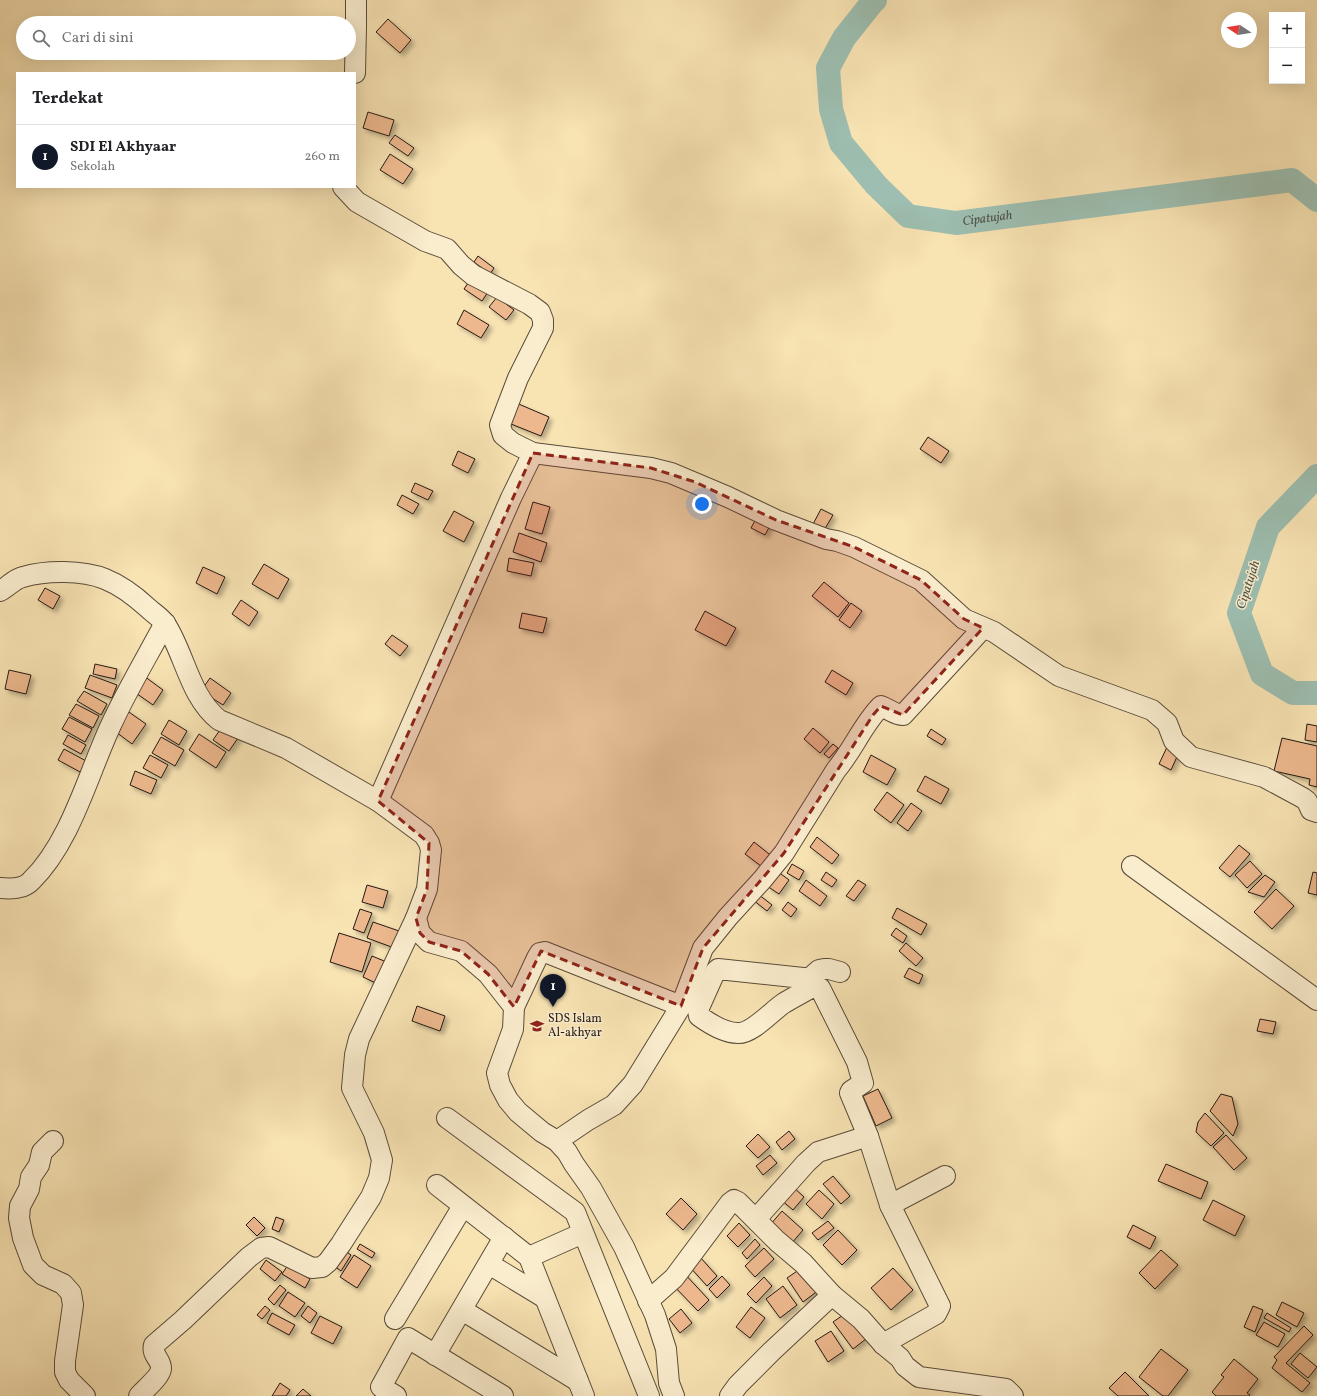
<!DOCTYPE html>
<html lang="id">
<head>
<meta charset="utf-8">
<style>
  body { margin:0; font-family:Vollkorn,serif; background:#f6f6f6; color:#202124 }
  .controls { position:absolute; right:12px; top:12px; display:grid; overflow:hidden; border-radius:0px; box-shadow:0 4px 16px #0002 }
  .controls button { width:36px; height:36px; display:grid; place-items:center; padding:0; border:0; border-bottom:1px solid #e0e0e0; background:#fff; color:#202124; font:20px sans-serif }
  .compass { position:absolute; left:1221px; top:12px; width:36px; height:36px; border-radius:50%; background:#fff; box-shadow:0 4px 16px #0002; rotate:282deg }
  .you { position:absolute; left:702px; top:504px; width:14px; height:14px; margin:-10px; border:3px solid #fff; border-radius:50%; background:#1a73e8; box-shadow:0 0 0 6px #1a73e833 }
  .badge { display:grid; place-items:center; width:26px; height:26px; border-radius:50%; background:#111827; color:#fff; font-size:13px; font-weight:700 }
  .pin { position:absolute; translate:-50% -33px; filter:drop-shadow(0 1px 2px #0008) }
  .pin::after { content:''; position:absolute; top:21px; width:14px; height:12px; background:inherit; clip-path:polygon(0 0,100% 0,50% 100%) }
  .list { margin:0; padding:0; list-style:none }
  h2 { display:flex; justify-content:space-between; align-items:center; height:52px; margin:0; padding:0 16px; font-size:17px }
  h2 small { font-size:13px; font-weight:400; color:#757577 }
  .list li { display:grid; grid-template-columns:26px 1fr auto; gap:12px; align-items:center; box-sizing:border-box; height:64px; padding:0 16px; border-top:1px solid #e0e0e0 }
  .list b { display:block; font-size:15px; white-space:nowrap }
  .list p { margin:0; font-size:13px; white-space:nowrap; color:#757577 }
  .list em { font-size:13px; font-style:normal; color:#757577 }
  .icon { flex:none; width:22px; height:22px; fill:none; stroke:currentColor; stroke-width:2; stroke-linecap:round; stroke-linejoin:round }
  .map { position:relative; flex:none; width:1317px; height:1396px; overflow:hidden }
  .search { position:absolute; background:#fff; box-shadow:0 4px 16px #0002; left:16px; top:16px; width:340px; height:44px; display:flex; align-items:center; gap:10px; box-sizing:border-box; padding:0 14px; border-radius:22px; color:#757577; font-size:15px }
  .panel { position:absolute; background:#fff; box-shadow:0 4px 16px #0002; left:16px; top:72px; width:340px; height:116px; border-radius:0px }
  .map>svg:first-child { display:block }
</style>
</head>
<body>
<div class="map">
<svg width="1317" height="1396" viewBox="0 0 1317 1396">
  <defs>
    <filter id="shadow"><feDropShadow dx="3.5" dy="3.5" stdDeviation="2" flood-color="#0004"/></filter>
  </defs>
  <rect width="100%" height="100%" fill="#f8e3b3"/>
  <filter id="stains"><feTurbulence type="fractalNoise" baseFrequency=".005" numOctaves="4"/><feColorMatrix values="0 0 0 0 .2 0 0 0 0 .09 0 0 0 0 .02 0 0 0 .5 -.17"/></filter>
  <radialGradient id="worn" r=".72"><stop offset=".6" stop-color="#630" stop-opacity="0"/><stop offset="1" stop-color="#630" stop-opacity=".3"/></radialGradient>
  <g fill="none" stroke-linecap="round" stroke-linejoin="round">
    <g stroke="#9dbeb0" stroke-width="24">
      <path id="s1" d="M875,0L871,4L844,38L828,68L831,109L841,143L876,185L908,216L956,223L1292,180L1317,200"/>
      <path d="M1317,476L1268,527L1239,613L1262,674L1293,693H1317"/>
    </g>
  </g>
  <g fill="#edb88d" stroke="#251912" filter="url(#shadow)">
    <path d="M388,19L411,40L400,53L376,32Z"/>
    <path d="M368,112L394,120L389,136L363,128Z"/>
    <path d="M395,135L414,148L408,156L389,143Z"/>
    <path d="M390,154L413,169L403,184L380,170Z"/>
    <path d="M478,256L494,268L490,274L474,262Z"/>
    <path d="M470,280L488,292L482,301L464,289Z"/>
    <path d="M497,297L514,310L506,320L489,307Z"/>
    <path d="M464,310L489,325L481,338L457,324Z"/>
    <path d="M514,402L549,417L541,436L506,422Z"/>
    <path d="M928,437L949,451L941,463L920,449Z"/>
    <path d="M458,451L475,459L468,473L452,465Z"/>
    <path d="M415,483L433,491L428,500L411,492Z"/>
    <path d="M402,495L419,504L413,514L397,505Z"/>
    <path d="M533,502L550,507L542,534L525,529Z"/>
    <path d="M821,509L833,515L823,532L812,526Z"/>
    <path d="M454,511L474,522L464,542L443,531Z"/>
    <path d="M758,515L772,522L765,535L751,528Z"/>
    <path d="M519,533L547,543L541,562L513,552Z"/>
    <path d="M509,558L534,563L531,576L507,571Z"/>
    <path d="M264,564L289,579L278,599L252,584Z"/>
    <path d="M203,567L225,577L217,594L196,583Z"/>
    <path d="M824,582L849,603L838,617L812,596Z"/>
    <path d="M45,588L60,596L53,609L38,600Z"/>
    <path d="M241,600L258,612L249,626L232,614Z"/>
    <path d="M851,603L862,611L850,628L839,620Z"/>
    <path d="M705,611L736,628L726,646L695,630Z"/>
    <path d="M522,613L547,618L543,633L519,628Z"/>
    <path d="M392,635L408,646L400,656L385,644Z"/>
    <path d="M95,664L117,669L115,679L93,674Z"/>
    <path d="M9,670L31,675L26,694L5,689Z"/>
    <path d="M832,670L853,683L846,695L825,682Z"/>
    <path d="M90,675L117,685L112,698L85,688Z"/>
    <path d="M144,676L163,690L153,705L133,691Z"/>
    <path d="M210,678L231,693L223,705L201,691Z"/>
    <path d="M84,691L107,704L101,715L77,701Z"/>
    <path d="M76,704L99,716L93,728L69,715Z"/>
    <path d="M126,710L146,724L132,744L112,729Z"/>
    <path d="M69,717L92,729L85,742L62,729Z"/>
    <path d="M169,720L187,731L179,745L161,734Z"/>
    <path d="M224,724L240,735L229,751L213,740Z"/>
    <path d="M1307,724L1317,726V742L1305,740Z"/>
    <path d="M813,728L829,742L820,753L804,739Z"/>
    <path d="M931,729L946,739L942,745L927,736Z"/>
    <path d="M199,734L226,752L216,768L189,750Z"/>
    <path d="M68,735L86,745L81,754L63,744Z"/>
    <path d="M161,737L184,750L175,766L152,753Z"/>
    <path d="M1282,738L1317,746V787L1309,785L1310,779L1274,771Z"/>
    <path d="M833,744L838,748L829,758L824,754Z"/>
    <path d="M1168,745L1180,750L1171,770L1159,764Z"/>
    <path d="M64,749L88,762L82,773L58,760Z"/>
    <path d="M150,755L168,765L161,778L143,768Z"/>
    <path d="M871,755L896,769L887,785L863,772Z"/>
    <path d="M135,771L157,780L151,794L130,785Z"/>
    <path d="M925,776L949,789L941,804L917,791Z"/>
    <path d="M887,792L904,805L891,823L874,810Z"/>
    <path d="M911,803L922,811L908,831L897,823Z"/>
    <path d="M817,837L839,855L832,864L810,847Z"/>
    <path d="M754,842L774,858L765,869L745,854Z"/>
    <path d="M1239,845L1250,854L1230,877L1219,868Z"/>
    <path d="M1250,861L1262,874L1247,888L1235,875Z"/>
    <path d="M792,864L804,871L799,880L787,873Z"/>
    <path d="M777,871L789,880L779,894L767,886Z"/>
    <path d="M826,872L837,880L832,887L821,880Z"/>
    <path d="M1313,872L1317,873V895L1308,893Z"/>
    <path d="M1265,875L1275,882L1264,897L1248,892Z"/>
    <path d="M806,880L827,896L820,906L799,891Z"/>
    <path d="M858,880L866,885L854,901L846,896Z"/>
    <path d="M367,885L388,891L383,908L362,902Z"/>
    <path d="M1276,889L1294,906L1272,929L1254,912Z"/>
    <path d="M758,894L772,905L767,911L753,900Z"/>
    <path d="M788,902L797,909L791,917L782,910Z"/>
    <path d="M897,908L927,924L921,935L892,918Z"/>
    <path d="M360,909L372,913L364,933L353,929Z"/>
    <path d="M373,922L402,932L397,949L367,938Z"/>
    <path d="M896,928L907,936L903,943L891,935Z"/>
    <path d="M339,933L371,943L362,972L330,962Z"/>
    <path d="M906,943L923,958L916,966L899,951Z"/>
    <path d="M372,956L389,963L380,985L363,977Z"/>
    <path d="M909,968L923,975L919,984L904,977Z"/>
    <path d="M417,1006L445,1016L440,1031L412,1021Z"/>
    <path d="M1260,1019L1276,1022L1273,1034L1257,1031Z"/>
    <path d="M878,1089L892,1118L876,1126L863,1096Z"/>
    <path d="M1221,1094L1232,1097L1238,1124L1233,1136L1210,1111Z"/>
    <path d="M1205,1113L1224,1133L1211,1146L1196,1132L1198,1122Z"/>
    <path d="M789,1131L795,1139L782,1150L776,1142Z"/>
    <path d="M758,1134L770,1147L758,1158L746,1146Z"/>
    <path d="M1226,1135L1247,1158L1234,1170L1213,1147Z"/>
    <path d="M770,1155L777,1163L763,1175L756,1166Z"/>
    <path d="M1166,1164L1208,1182L1201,1199L1158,1181Z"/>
    <path d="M833,1176L850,1196L841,1204L823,1184Z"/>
    <path d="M792,1186L804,1197L793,1210L780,1199Z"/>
    <path d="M819,1190L834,1204L822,1219L806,1204Z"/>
    <path d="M681,1198L697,1214L683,1230L666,1214Z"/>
    <path d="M1213,1200L1245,1216L1235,1236L1203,1220Z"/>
    <path d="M782,1211L803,1230L791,1244L770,1225Z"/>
    <path d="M254,1217L265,1228L257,1236L246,1225Z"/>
    <path d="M276,1217L284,1220L279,1232L272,1229Z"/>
    <path d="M828,1221L834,1228L818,1240L812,1233Z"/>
    <path d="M739,1223L750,1235L738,1247L727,1236Z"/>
    <path d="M1133,1225L1156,1237L1150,1249L1127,1237Z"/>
    <path d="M838,1230L857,1250L842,1265L823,1245Z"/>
    <path d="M755,1239L760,1245L747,1259L742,1253Z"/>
    <path d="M360,1244L375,1253L372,1258L357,1249Z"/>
    <path d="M764,1248L774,1259L755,1277L745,1266Z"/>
    <path d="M344,1250L351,1255L341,1271L334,1266Z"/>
    <path d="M1161,1250L1178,1265L1155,1289L1139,1273Z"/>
    <path d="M354,1255L371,1266L357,1288L340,1277Z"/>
    <path d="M700,1257L717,1276L707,1286L689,1266Z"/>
    <path d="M266,1260L282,1272L275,1281L260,1269Z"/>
    <path d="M288,1265L310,1279L305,1288L282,1274Z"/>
    <path d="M803,1267L819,1290L803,1302L787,1278Z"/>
    <path d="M893,1268L913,1290L891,1310L871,1288Z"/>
    <path d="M683,1272L709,1300L698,1311L671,1283Z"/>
    <path d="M722,1276L730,1285L717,1298L709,1289Z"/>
    <path d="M764,1277L772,1286L756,1303L747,1294Z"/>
    <path d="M280,1285L286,1290L274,1305L268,1299Z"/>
    <path d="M783,1286L797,1305L780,1318L766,1299Z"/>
    <path d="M288,1292L305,1303L295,1317L279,1306Z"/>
    <path d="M1282,1302L1304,1313L1297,1327L1276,1315Z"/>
    <path d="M265,1306L270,1310L262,1319L257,1315Z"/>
    <path d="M308,1306L317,1313L310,1323L301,1316Z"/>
    <path d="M1253,1306L1263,1310L1255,1332L1244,1327Z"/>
    <path d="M751,1307L765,1318L750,1338L736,1327Z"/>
    <path d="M681,1309L692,1323L680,1333L669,1319Z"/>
    <path d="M272,1313L295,1325L289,1335L267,1323Z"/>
    <path d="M846,1313L866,1339L853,1349L833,1322Z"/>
    <path d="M1267,1313L1291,1328L1289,1332L1264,1318Z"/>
    <path d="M320,1316L342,1327L333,1344L311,1333Z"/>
    <path d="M1264,1322L1285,1334L1278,1347L1256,1335Z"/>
    <path d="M1304,1326L1313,1335L1286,1363L1310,1383L1302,1392L1272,1368L1277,1360L1274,1357Z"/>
    <path d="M831,1331L844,1351L828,1362L815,1341Z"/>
    <path d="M1161,1349L1188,1370L1168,1396H1163L1139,1377Z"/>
    <path d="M1300,1353L1317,1367L1308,1378L1291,1364Z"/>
    <path d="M1234,1359L1258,1379L1247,1393L1250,1395L1249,1396H1216L1212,1392L1224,1377L1221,1375Z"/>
    <path d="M1125,1372L1149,1396H1118L1109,1388Z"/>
    <path d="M280,1383L290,1390L286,1396H272Z"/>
    <path d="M303,1389L311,1396H296Z"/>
  </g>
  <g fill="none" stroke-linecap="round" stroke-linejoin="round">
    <defs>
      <g id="minor">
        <path d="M355,73L356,26V0"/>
        <path d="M343,187L357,202L425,241L447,249L461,265L473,275L529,304L540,312L543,320V328L518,378L500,425L503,435L513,443L533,453L511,498L378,801"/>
        <path d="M533,453L651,468L671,473L728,497L776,520L826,539L837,541L854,547L921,580L964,619L994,632L1059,676L1152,710L1167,723L1174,741L1191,757L1264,777L1303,798L1307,801L1311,810L1317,812"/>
        <path d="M0,591C8,587 14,579 23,577C46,570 83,570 105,579C120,585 136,597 148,608C153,613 162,618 166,625C185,655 190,697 219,720L286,748L378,801L424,835L429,843L431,850L427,889L416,918L420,933L429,942L461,951L488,974L514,1007L513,1029L497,1073L500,1085L508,1100L518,1112L542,1132L557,1141L567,1152L574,1164L591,1188L624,1247L655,1315L666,1349L669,1383L674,1396"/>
        <path d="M1132,866L1317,1000"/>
        <path d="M0,888C10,889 24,889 31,881C71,842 88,774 111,725C127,690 147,657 165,623"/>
        <path d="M840,972L829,969H824L819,970L810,978H803L718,969L715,972L698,1010L699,1016C710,1024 725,1033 738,1033C752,1034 773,1010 784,1003C794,997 804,992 814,986L820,988L857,1062L863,1083L851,1091L850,1093L868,1136L890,1205L940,1306L936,1314L883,1344"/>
        <path d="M514,1007L537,958L540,953L545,952L681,1006"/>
        <path d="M447,1118L575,1212L649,1396"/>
        <path d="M53,1141L42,1152L39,1165L31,1177L29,1189L20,1206L19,1218L23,1238L33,1265L43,1275L63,1284L71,1293L73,1305L65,1361V1372L69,1380L85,1396"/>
        <path d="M557,1141L588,1120L614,1105L633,1084L681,1006L703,948L728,917L762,880L784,853L836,770C853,750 863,724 881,706C889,709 895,715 903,715L983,628"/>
        <path d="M437,1185L529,1257L584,1396"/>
        <path d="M890,1205L945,1176"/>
        <path d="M756,1219L806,1163L818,1152L868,1136"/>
        <path d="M529,1257L583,1233"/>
        <path d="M489,1264L545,1298"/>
        <path d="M648,1301L674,1278L730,1203L734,1200L738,1202L777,1241L803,1263L832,1295L861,1319L883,1344L900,1358L905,1366L919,1377L1006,1389L1013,1396"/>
        <path d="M462,1310L578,1381"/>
        <path d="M395,1319L463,1206"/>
        <path d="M435,1355L504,1237"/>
        <path d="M139,1396C144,1390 160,1377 161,1369C162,1360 151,1355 154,1345L183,1320L249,1257L261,1248L269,1247L312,1268L322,1267L328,1262L341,1244L371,1197L379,1178L382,1160L374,1133L352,1088L355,1055L359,1039L416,918"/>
        <path d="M396,1396L381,1387L408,1338L503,1396"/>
        <path d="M730,1396L738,1385L772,1351L832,1295"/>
      </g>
    </defs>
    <use href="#minor" stroke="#5a4c3a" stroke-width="22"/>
    <use href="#minor" stroke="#faedce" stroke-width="20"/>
  </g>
  <path fill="#8f2418" fill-opacity="0.2" stroke="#8f2418" stroke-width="3" stroke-dasharray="8 5" stroke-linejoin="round" d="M533,453L651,468L695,482L776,520L854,547L921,580L964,619L983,628L903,715L881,706L873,715L784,853L703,948L681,1006L541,951L514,1007L488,974L461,951L429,942L420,933L416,918L427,889L429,843L378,801Z"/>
  <defs>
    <symbol id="school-bare" viewBox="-9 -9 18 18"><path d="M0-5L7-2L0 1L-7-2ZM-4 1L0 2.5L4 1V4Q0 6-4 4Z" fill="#8f2418" stroke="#faedce" stroke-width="2.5" paint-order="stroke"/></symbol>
  </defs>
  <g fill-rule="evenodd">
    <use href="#school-bare" x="527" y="1016" width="20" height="20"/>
  </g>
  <g text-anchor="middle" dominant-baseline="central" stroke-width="3" stroke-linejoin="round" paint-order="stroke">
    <g font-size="12" fill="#251912" stroke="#faedce" text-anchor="start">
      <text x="548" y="1019">SDS Islam<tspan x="548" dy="14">Al-akhyar</tspan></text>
    </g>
    <g font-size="13" font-style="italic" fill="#4f5349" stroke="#faedce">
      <text stroke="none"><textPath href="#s1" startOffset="339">Cipatujah</textPath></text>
      <text transform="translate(1249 585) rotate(-72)">Cipatujah</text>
    </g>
  </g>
  <rect width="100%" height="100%" filter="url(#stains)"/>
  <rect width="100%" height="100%" fill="url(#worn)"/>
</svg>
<div class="controls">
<button>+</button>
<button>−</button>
</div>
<svg class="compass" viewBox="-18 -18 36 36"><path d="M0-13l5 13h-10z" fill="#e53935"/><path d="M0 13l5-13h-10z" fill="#757577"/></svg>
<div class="you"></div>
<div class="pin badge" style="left:553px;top:1007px">1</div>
<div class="search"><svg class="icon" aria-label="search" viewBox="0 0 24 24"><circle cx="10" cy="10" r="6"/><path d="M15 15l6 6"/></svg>Cari di sini</div>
<section class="panel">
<h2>Terdekat<small></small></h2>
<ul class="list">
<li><span class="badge">1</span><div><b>SDI El Akhyaar</b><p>Sekolah</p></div><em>260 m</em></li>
</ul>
</section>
</div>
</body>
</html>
